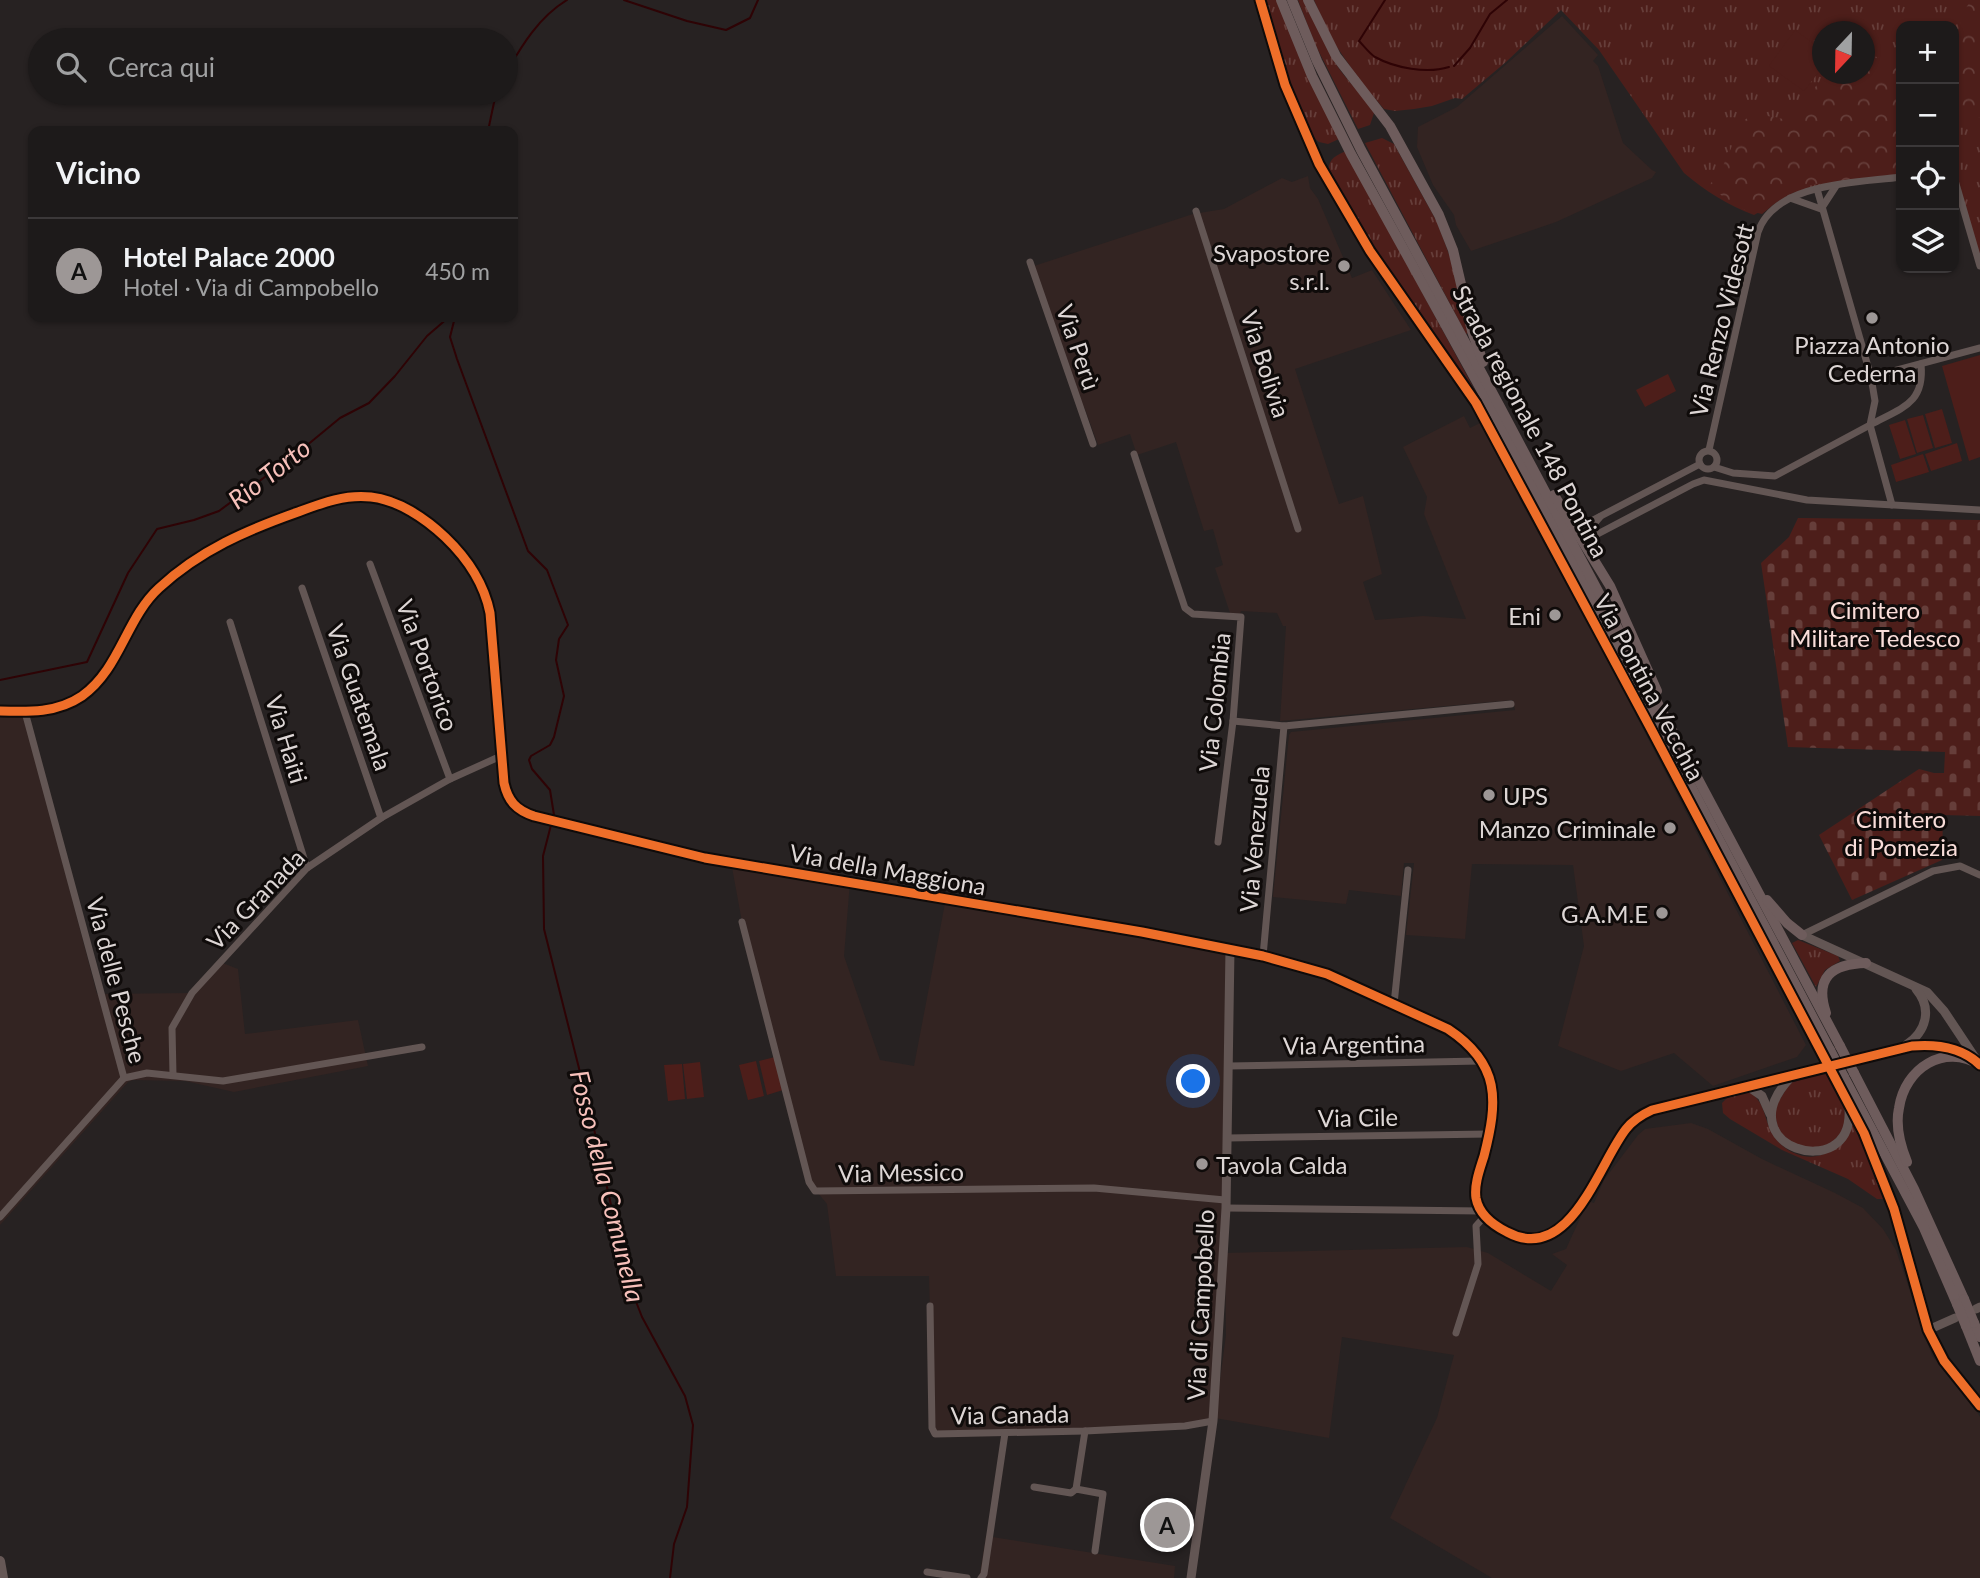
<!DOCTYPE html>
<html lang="it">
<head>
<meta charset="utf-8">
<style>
  body { margin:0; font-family:Lato,sans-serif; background:#2a2727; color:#f1f3f6 }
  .controls { position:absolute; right:21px; top:21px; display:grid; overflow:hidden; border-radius:14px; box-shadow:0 2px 5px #0004 }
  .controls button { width:63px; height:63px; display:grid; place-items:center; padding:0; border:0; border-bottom:2px solid #3b3839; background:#1d1a1a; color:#f1f3f6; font:35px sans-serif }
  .compass { position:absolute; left:1812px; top:21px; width:63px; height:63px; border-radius:50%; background:#1d1a1a; box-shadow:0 2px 5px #0004; rotate:202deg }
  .you { position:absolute; left:1194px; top:1082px; width:24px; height:24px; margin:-18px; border:5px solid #fff; border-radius:50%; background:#1a73e8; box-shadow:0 0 0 10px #1a73e833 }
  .badge { display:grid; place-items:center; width:46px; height:46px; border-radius:50%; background:#9d9796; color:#111; font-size:23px; font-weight:700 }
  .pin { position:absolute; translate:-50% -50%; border:4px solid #fff; box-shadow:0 2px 7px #0006 }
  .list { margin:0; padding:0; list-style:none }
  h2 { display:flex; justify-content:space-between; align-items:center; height:91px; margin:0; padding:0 28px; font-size:30px }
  h2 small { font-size:23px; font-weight:400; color:#a0a1a2 }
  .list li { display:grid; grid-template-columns:46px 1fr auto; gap:21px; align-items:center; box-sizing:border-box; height:105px; padding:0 28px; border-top:2px solid #3b3839 }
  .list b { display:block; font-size:26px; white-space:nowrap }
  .list p { margin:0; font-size:23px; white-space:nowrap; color:#a0a1a2 }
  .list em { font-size:23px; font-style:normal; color:#a0a1a2 }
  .icon { flex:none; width:38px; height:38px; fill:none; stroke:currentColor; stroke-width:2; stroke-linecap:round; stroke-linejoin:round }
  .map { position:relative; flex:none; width:1980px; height:1578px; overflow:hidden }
  .search { position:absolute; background:#1d1a1a; box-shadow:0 2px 5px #0004; left:28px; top:28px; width:490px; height:77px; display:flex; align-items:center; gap:18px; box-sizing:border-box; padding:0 24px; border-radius:38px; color:#a0a1a2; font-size:26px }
  .panel { position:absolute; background:#1d1a1a; box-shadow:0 2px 5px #0004; left:28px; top:126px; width:490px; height:196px; border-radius:14px }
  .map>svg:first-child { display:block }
</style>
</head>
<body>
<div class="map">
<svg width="1980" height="1578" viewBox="0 0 1980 1578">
  <defs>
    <pattern id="grass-tufts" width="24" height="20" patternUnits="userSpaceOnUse" patternTransform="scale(1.75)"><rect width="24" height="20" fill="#4d1e1a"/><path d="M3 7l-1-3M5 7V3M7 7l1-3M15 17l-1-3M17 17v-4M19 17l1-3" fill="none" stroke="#663e3a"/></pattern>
    <pattern id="forest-crowns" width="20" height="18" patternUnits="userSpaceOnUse" patternTransform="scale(1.75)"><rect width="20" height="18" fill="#4d1e1a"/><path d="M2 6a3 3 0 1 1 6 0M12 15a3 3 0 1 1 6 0" fill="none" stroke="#663e3a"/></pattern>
    <pattern id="cemetery-stones" width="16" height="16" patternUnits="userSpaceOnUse" patternTransform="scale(1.75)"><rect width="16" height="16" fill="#4d1e1a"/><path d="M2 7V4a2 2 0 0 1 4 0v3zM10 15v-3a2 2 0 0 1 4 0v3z" fill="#663e3a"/></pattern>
  </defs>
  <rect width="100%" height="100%" fill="#272222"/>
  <g fill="#332422">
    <path d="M1562,16L1598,55L1593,61L1598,66L1623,143L1652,170L1656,172L1652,178L1556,222L1471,251L1456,225L1454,215L1433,185L1417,147L1418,127L1457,107Z"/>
    <path d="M1308,176L1310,188L1318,199L1352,278L1372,270L1411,330L1295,369L1339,504L1363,496L1382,574L1363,582L1375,620L1423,616L1466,619L1424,514L1427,497L1403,447L1464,416L1470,428L1482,422L1518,490L1519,498L1593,632L1806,1045L1797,1057L1713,1086L1674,1053L1621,1071L1558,1046L1584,946L1573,865L1472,864L1465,939L1406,935L1414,863H1404L1401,896L1349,890L1346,904L1273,897L1289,735L1291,732L1515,710L1513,700L1280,721L1286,626H1283L1277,613L1241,611L1240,614L1230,613L1215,568L1223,565L1213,529L1204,531L1176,442L1137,455L1130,434L1098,445L1085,409L1080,401L1034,266L1193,214L1224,209L1282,178L1292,182Z"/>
    <path d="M0,716H24L97,994L192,993L220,962L238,969L245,1034L358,1020L368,1066L234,1092L185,1081L133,1080L128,1082L0,1225Z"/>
    <path d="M731,862L850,882L844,956L880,1060L914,1066L946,898L1230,949L1228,1104L1213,1421L1204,1423L950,1435L933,1430L929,1276H836L827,1204L809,1182L742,922Z"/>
    <path d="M1691,1123L1708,1129L1762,1159L1835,1193L1863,1208L1883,1229L1896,1250L1932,1356L1965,1392L1980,1417V1578H1492L1390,1518L1437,1418L1454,1355L1342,1337L1329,1438L1215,1418L1226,1335L1225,1253L1467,1247L1488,1253L1551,1291L1567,1265L1552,1254L1566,1249L1588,1201L1594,1203L1604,1180L1638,1135L1645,1129Z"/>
    <path d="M986,1536L1175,1566L1174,1578H979Z"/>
  </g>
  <g fill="url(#grass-tufts)" fill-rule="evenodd">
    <path d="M1264,0H1278L1339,139L1328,144L1319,142C1302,131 1269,24 1264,0Z"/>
    <path d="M1298,0H1305C1316,23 1325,49 1340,70C1351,85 1365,97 1374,113L1370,125L1358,129L1315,44Z"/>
    <path d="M1314,0H1980V261L1954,167V26H1901V175L1823,184L1793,193L1754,215C1729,206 1704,190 1684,173L1599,50L1561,10L1506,62L1462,99L1455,98L1432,106L1414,109L1395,111L1384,109L1361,82L1330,37ZM1822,32H1864V74H1822Z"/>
    <path d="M1382,138L1394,144L1437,222L1450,257L1468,333L1466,334L1365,143Z"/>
    <path d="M1346,151L1479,398L1409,305L1374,252L1329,172C1327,160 1336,155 1346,151Z"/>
    <path d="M1798,940L1838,956L1840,961L1825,970L1816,987L1792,943Z"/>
    <path d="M1827,1072C1839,1093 1858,1122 1832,1142C1826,1147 1813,1148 1805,1150L1779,1134L1774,1109L1790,1083Z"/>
    <path d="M1749,1091C1766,1104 1763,1116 1772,1133C1783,1153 1810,1164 1830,1151C1839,1145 1846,1129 1852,1119C1861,1137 1885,1180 1883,1199H1877L1848,1179L1782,1150L1730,1119L1723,1113L1722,1103L1728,1097Z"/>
  </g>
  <g fill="url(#forest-crowns)">
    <path d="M1971,0H1980V117L1954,130V46C1958,34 1957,24 1967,14L1966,8Z"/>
    <path d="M1865,54L1901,63V172L1812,185L1787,194L1762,214L1745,210L1708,187L1721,170L1733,144L1740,122C1763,108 1774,121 1797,120L1801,104L1826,74H1864Z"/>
  </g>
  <path fill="url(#cemetery-stones)" d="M1798,518L1980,520V816L1943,815L1942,860L1852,900L1819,835L1919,769L1934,773H1944L1945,752L1788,747L1761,563L1789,537Z"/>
  <g fill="#4d1e1a">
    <path d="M1795,30L1822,50V68L1804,91L1769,66Z"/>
    <path d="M1980,355V457L1969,461L1942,366Z"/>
    <path d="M1668,374L1676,391L1645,407L1636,390Z"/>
    <path d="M1942,409L1952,443L1935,448L1925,414Z"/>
    <path d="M1923,415L1933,448L1917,453L1907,419Z"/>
    <path d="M1905,420L1916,454L1900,459L1889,425Z"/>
    <path d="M1957,443L1962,461L1931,471L1925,454Z"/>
    <path d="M1923,454L1929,472L1896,482L1891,465Z"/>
    <path d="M775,1057L783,1090L767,1095L759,1061Z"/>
    <path d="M756,1061L764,1096L748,1100L739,1065Z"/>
    <path d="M700,1062L704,1097L687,1099L683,1064Z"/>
    <path d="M682,1064L685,1099L668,1101L664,1065Z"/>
  </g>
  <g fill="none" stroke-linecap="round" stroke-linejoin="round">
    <g stroke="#2e0305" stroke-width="2">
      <path d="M624,0L687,21L726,30L750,18L758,0"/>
      <path d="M1385,0L1359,41C1364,46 1369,53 1375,57C1395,68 1427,74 1449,67"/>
      <path d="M1454,66L1470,48L1490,14L1507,0"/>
      <path d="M506,73C522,45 539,17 567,0"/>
      <path d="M488,131L496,93"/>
      <path d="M455,317L450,337L457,359L528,551L547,570L568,625L559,639L556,660L564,696L554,737L550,745L531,756L529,760L532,769L550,790L554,815"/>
      <path d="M0,680L87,662L128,573L157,529L194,520L219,511L300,451L340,418L369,403L395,376L427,336L449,317"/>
      <path d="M551,825L543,856L544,929L592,1120L628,1281L642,1317L685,1396L693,1425L687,1507L674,1544L670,1578"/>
    </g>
    <g stroke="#635654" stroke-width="7">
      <path d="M1260,0L1282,76L1315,156"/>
      <path d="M1954,177L1980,266"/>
      <path d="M1790,198L1821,209L1836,186"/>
      <path d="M1196,211L1298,529"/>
      <path d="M1030,262L1093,444"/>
      <path d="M1871,377L1980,348"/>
      <path d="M1709,450L1758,232C1775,182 1858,183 1901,177"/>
      <circle cx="1708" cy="460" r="9"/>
      <path d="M1134,454L1185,608L1193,614L1241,617L1233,721L1218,842"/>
      <path d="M1714,467L1733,473L1775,476L1870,425L1875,401L1871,377L1817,189"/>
      <path d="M1892,505L1870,425C1901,408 1925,404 1921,364"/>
      <path d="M1576,529L1700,464"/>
      <path d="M1590,538L1693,484L1704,480L1807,500L1980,510"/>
      <path d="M1588,540L1594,524L1600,517"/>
      <path d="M370,564L450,779"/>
      <path d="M302,588L381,818"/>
      <path d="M230,622L307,868"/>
      <path d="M1233,721L1284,726L1511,704"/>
      <path d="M742,922L809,1182L815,1191L1094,1188L1225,1200"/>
      <path d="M1802,935L1933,871L1960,866L1980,875"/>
      <path d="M1263,956L1284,726"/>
      <path d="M1394,1004L1408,870"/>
      <path d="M1229,1066L1480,1061"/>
      <path d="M173,1075L172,1028L192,993L307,868L381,818L450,779L501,756"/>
      <path d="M124,1078L147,1073L223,1081L422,1047"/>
      <path d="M1228,1138L1489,1134"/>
      <path d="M1226,1208L1481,1211"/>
      <path d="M0,1217L124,1078L25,712"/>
      <path d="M930,1306L932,1428L935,1434L1085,1431L1185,1426L1213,1421"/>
      <path d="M1456,1333L1478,1264L1476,1226L1485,1216"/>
      <path d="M1034,1487L1071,1493L1076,1489L1103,1494L1095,1551"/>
      <path d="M1076,1489L1085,1431"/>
      <path d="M927,1572L967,1578"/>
      <path d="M981,1578L984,1574L1005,1433"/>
    </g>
    <g stroke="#635654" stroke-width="9">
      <path d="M1315,156L1370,251L1476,403L1822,1053"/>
      <path d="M0,711C29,712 57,713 82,696C120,669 126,618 159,588C200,550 247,530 298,512C322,503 345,494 371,497C398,500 425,518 445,537C467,558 484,583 490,613L504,783C508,801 516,810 534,816L705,858L1142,932L1263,956L1327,974L1448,1029C1548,1094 1443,1180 1490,1221C1535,1260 1571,1227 1595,1184C1606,1164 1615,1140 1630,1124C1638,1116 1648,1111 1658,1108L1825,1068"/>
      <path d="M1802,935L1927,992L1944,1011L1980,1065"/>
      <path d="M1906,1045C1926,1032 1933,1009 1916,989"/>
      <path d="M1857,1059C1895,1049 1938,1034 1973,1059"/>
      <path d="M1792,1076C1722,1147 1854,1186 1849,1109"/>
      <path d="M1836,1079C1859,1124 1882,1169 1897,1217C1910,1260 1916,1305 1935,1346C1946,1368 1966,1384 1980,1406"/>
      <path d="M1749,1087L1762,1096L1770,1114"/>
      <path d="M1976,1309L1980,1307"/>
      <path d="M1928,1330L1955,1318"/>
      <path d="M1191,1578L1213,1421L1226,1208L1230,949"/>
    </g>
    <path stroke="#665856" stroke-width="10" d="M0,1561L3,1578"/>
    <g stroke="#6e5c5c" stroke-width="10">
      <path d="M1281,0L1312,76L1351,154L1493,411L1830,1050"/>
      <path d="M1292,0L1317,61L1361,150L1500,407L1840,1046"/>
      <path d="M1308,0L1336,56L1390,126L1439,215L1453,250L1472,331L1483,362"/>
      <path d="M1554,495L1610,586L1657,691"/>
      <path d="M1767,900L1787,923L1802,935"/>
      <path d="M1797,999L1805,1020"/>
      <path d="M1826,1013C1814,977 1832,964 1866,963"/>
      <path d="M1854,1073L1914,1189L1964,1299"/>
      <path d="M1844,1077L1924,1228L1957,1304"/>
      <path d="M1907,1162C1900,1145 1895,1127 1899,1108C1905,1068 1944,1043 1980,1065"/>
      <path d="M1974,1323L1980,1337"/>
      <path d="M1966,1326L1980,1361"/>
    </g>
    <path stroke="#635654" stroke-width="9" d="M1822,1053L1836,1079"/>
    <g stroke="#6e5c5c" stroke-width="10">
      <path d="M1840,1046L1854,1073"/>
      <path d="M1830,1050L1844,1077"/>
      <path d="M1964,1299L1974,1323"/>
      <path d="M1957,1304L1966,1326"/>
    </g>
    <defs>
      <g id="cycleway">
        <path d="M1260,0L1285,85L1319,164L1370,251L1476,403L1651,729L1864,1133L1894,1209L1928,1330L1944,1361L1980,1406"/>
        <path d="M0,711C29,712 57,713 82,696C120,669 126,618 159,588C200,550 247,530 298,512C322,503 345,494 371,497C398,500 425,518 445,537C467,558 484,583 490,613L504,783C508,801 516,810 534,816L705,858L1142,932L1263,956L1327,974L1448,1029C1501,1064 1498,1101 1484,1156C1480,1169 1474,1184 1476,1198C1479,1215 1493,1225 1507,1232C1570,1266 1599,1163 1626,1129C1633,1120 1641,1115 1652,1110L1912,1046C1936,1044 1962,1047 1980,1065"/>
      </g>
    </defs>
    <use href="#cycleway" stroke="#0f0b0a" stroke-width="13"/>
    <use href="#cycleway" stroke="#ee6e29" stroke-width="9"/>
  </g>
  <g fill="#9d9796" stroke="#0f0b0a" stroke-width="2.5">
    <circle cx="1344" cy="266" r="7"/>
    <circle cx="1872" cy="318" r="7"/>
    <circle cx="1555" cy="615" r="7"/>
    <circle cx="1489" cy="795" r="7"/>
    <circle cx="1670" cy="828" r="7"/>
    <circle cx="1662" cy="913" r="7"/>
    <circle cx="1202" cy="1164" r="7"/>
  </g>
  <g text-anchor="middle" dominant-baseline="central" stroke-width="6" stroke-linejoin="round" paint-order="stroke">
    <g font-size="24" fill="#ddd6d5" stroke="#0f0b0a" text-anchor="end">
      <text x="1330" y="252">Svapostore<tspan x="1330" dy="28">s.r.l.</tspan></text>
      <text x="1872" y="344" text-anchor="middle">Piazza Antonio<tspan x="1872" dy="28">Cederna</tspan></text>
      <text x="1541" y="615">Eni</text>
      <text x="1503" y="795" text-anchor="start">UPS</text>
      <text x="1656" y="828">Manzo Criminale</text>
      <text x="1648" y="913">G.A.M.E</text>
      <text x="1216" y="1164" text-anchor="start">Tavola Calda</text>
    </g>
    <g font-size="24" fill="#ddd6d5" stroke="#0f0b0a">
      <text transform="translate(1721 320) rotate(-76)">Via Renzo Videsott</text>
      <text transform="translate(1079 347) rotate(71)">Via Perù</text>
      <text transform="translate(1266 364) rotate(72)">Via Bolivia</text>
      <text transform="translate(1531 421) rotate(62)">Strada regionale 148 Pontina</text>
      <text transform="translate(428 665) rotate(70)">Via Portorico</text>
      <text transform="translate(1650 687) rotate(62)">Via Pontina Vecchia</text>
      <text transform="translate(360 697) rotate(71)">Via Guatemala</text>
      <text transform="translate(1214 702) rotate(-84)">Via Colombia</text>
      <text transform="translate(287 739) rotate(73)">Via Haiti</text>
      <text transform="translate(1254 839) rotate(-85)">Via Venezuela</text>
      <text transform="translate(888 869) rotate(10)">Via della Maggiona</text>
      <text transform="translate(255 899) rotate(-46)">Via Granada</text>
      <text transform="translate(117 980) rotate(75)">Via delle Pesche</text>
      <text transform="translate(1354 1044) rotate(-1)">Via Argentina</text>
      <text transform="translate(1358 1117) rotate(-1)">Via Cile</text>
      <text transform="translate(901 1172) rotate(-1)">Via Messico</text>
      <text transform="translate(1200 1305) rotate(-87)">Via di Campobello</text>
      <text transform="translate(1010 1414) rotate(-1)">Via Canada</text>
    </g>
    <g font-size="24" fill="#f9ddd9" stroke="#0f0b0a">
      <text x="1875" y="609">Cimitero<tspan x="1875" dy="28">Militare Tedesco</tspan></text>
      <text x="1901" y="818">Cimitero<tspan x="1901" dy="28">di Pomezia</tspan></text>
    </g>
    <g font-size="26" font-style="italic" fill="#f7c0ba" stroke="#0f0b0a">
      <text transform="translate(269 473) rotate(-38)">Rio Torto</text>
      <text transform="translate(608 1186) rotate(76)">Fosso della Comunella</text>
    </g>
  </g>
</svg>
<div class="controls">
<button>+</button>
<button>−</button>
<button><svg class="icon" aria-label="locate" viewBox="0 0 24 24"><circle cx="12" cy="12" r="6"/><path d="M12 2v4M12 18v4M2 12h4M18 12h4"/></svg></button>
<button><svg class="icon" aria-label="layers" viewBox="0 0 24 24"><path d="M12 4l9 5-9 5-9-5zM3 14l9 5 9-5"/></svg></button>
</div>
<svg class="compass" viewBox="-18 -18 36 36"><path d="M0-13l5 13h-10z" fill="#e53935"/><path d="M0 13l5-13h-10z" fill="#a0a1a2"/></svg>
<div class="you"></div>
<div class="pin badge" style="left:1167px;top:1525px">A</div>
<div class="search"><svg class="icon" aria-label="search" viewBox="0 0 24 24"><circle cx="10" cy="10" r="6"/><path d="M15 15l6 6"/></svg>Cerca qui</div>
<section class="panel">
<h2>Vicino<small></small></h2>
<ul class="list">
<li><span class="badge">A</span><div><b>Hotel Palace 2000</b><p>Hotel · Via di Campobello</p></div><em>450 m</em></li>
</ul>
</section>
</div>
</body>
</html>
